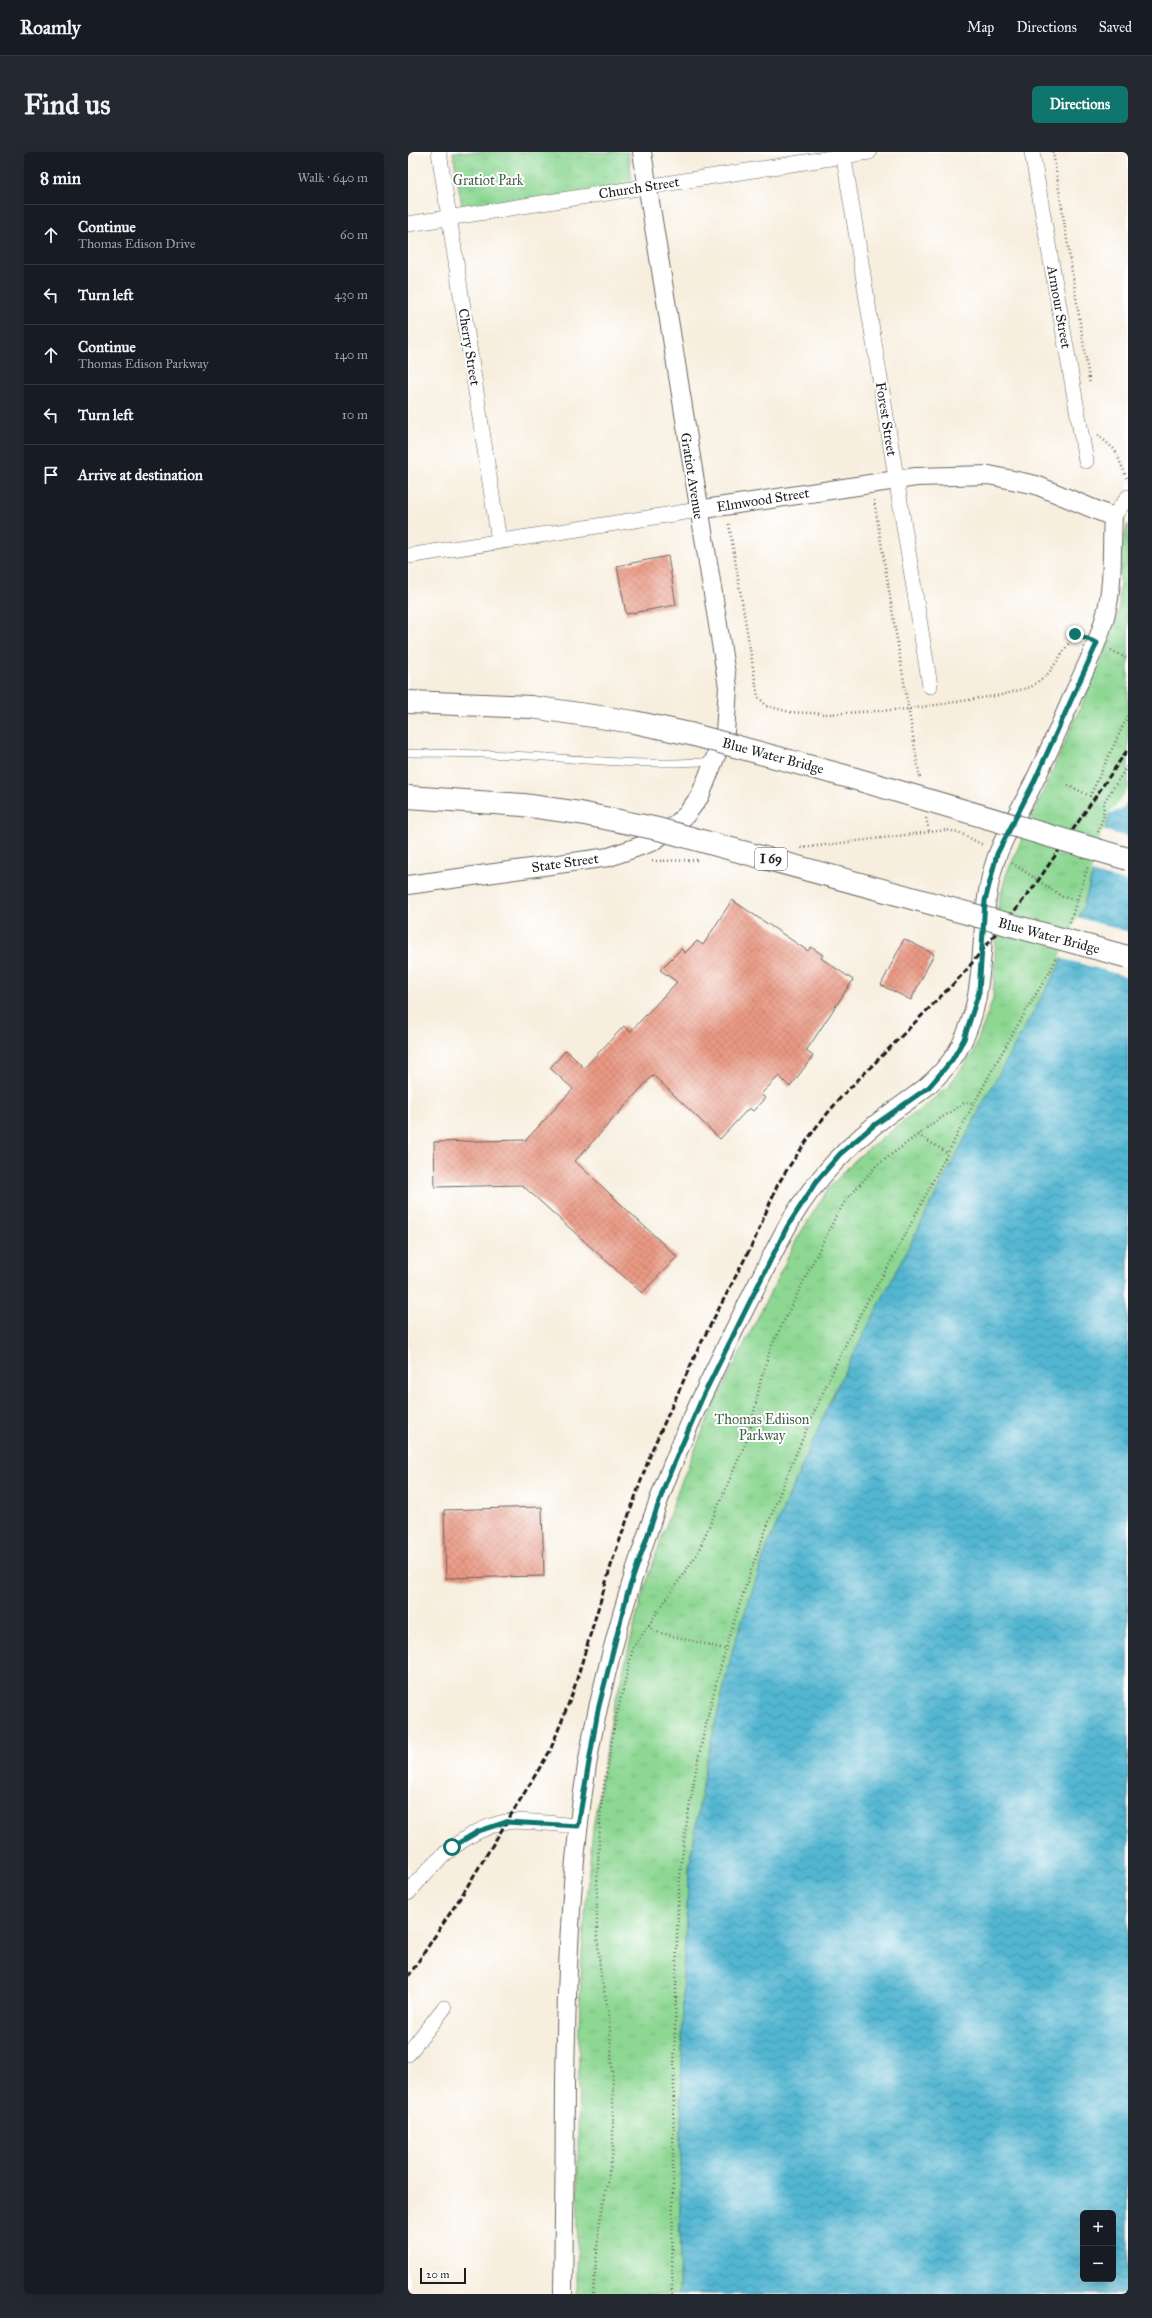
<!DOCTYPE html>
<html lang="en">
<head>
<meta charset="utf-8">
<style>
  body { margin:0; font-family:"IM FELL Great Primer",serif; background:#242831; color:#f1f3f6 }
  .controls { position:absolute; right:12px; bottom:12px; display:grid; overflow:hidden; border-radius:6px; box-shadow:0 4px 16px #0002 }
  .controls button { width:36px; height:36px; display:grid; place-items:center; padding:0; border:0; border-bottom:1px solid #363941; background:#171b24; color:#f1f3f6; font:20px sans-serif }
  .scale { position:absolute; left:12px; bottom:10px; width:46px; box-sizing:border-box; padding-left:4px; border:2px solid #1c1c1c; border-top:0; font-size:11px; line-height:14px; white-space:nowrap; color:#1c1c1c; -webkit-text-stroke:3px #fff; paint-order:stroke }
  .stop { position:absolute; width:12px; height:12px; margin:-9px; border:3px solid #0f766e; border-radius:50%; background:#fff }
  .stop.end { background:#0f766e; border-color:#fff; box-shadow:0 1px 4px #0008 }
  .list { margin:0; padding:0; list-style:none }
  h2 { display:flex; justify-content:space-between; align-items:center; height:52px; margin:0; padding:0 16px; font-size:17px }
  h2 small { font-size:13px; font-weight:400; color:#9ea1a6 }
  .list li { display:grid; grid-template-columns:26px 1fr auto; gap:12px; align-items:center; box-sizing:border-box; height:60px; padding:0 16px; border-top:1px solid #363941 }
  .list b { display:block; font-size:15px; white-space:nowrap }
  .list p { margin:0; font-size:13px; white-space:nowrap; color:#9ea1a6 }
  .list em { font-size:13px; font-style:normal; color:#9ea1a6 }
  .icon { flex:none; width:22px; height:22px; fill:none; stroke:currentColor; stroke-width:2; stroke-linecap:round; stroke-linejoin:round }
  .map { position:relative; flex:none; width:720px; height:2142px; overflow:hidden; border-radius:6px }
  header { display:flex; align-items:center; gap:24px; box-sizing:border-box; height:56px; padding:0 20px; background:#171b24; border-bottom:1px solid #363941 }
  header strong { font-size:19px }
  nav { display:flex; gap:22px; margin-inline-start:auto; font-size:14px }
  .intro { display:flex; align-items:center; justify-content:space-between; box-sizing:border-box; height:96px; padding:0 24px }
  h1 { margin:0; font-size:28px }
  .button { padding:10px 18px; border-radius:6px; background:#0f766e; color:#fff; font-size:14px; font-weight:700 }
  main { display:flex; gap:24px; padding:0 24px }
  aside { flex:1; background:#171b24; border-radius:6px; box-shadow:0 4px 16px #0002 }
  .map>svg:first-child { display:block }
</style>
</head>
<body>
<header>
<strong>Roamly</strong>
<nav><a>Map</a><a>Directions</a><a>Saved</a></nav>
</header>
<div class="intro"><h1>Find us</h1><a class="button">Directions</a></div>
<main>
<aside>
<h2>8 min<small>Walk · 640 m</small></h2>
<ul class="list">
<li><svg class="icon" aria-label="ahead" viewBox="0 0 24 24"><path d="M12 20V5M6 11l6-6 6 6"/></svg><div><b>Continue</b><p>Thomas Edison Drive</p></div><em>60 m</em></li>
<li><svg class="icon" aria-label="left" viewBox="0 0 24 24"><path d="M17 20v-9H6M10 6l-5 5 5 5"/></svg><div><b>Turn left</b></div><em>430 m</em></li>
<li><svg class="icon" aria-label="ahead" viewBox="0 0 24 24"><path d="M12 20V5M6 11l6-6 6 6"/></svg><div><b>Continue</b><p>Thomas Edison Parkway</p></div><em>140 m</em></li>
<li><svg class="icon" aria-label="left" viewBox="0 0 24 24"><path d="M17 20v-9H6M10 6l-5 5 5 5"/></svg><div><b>Turn left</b></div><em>10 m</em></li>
<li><svg class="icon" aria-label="arrive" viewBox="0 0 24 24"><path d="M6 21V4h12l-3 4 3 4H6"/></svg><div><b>Arrive at destination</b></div></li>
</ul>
</aside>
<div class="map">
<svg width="720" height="2142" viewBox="0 0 720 2142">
  <defs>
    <pattern id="grass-tufts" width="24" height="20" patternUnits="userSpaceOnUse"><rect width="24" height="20" fill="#8dd793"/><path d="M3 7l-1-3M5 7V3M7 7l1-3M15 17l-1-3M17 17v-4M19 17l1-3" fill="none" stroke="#79b87e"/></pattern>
    <pattern id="water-waves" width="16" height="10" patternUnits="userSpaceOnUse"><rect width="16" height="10" fill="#53b6d1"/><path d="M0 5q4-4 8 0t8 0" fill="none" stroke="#4493a9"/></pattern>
    <pattern id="building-cross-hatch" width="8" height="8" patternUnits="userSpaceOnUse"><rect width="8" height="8" fill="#e99984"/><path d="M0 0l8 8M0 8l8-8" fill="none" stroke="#c78371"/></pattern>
  </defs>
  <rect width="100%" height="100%" fill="#fff"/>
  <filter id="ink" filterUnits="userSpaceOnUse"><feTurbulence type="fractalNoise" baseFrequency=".025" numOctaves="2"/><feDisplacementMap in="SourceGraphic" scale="8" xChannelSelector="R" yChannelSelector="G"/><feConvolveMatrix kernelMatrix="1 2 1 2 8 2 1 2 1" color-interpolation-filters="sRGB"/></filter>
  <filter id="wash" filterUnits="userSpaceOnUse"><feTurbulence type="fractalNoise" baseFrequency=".012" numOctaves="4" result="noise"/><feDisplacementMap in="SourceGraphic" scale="16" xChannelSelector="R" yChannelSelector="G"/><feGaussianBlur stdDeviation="0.9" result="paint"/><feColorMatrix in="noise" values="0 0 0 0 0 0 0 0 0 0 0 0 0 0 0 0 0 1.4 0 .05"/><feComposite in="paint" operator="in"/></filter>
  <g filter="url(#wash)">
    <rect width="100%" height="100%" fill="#f7eede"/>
    <g fill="url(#grass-tufts)" stroke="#547a58">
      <path d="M45,0H220L225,35L55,61Z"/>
      <path d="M720,372V638L697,677L675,755L652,812L427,1238L360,1392L325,1496L297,1615L281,1718L275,1820L271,2142H169L171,1877L174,1800L179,1738L185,1676L205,1559L233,1447L270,1338L305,1255L390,1085L420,1037L450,1005L539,936L565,901L585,847L589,758L598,723L703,487L711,457L713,398Z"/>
    </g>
    <path fill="url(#water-waves)" stroke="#386976" fill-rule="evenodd" d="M720,638V2142H271L275,1820L281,1718L297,1615L325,1496L360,1392L427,1238L579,943L652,812L675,755L702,661L710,656ZM675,2061H705V2127H675Z"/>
    <g fill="#f7eede">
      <path d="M720,636V648L715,657L702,661L701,660L708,654Z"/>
      <path d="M694,678L720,685V730L683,720Z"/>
      <path d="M669,765L720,780V825L652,806Z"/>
    </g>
    <g id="blocks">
      <g fill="url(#building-cross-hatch)">
        <path d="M260,404L268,453L218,462L209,414Z"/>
        <path d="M324,748L400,799L403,795L415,803L413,806L445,828L398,899L405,904L382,935L371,924L353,942L357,946L345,959L341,956L312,987L245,923L167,1009L269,1105L234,1141L114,1033L27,1035L26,990L118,988L165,937L142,916L158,898L176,916L216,874L222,880L269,830L252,818L273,797L277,801L289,789L295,793Z"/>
        <path d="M496,787L526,802L503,848L473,833Z"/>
        <path d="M134,1355L136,1424L38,1426L36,1358Z"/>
      </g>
    </g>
  </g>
  <g filter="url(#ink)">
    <use href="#blocks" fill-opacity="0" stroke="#696660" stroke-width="1"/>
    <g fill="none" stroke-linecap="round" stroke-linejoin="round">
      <defs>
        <path id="service" d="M0,601C46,601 92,602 138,605C194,609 249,614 305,609"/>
        <g id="minor">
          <path d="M31,0L91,389"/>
          <path d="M435,0L522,534"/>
          <path d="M624,0L678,309"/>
          <path d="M0,72L461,0"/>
          <path d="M705,365L720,345"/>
          <path d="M0,404L290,358"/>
          <path d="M0,1741C26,1710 55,1679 97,1670C111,1667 154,1673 170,1674"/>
          <path d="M0,1902L36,1856"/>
        </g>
        <g id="tertiary">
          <path d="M0,733L201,705L244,690L264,676L278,663L292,644L317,581L320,535L234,0"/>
          <path d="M155,2142C156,2071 157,2001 157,1930C159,1804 163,1679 190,1556C207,1481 229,1407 256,1334C289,1248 333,1164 375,1082C398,1038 430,1003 468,972C498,948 524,937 547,903C585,844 566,771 588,707C596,683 611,660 622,638C638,606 652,574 666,541C678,515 691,489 698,461C706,430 703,397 705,365L628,333L581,323L508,325L290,358"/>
        </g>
      </defs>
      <use href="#service" stroke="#696660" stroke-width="8"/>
      <use href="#minor" stroke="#696660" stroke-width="16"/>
      <use href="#tertiary" stroke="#696660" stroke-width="20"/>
      <g stroke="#696660" stroke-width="2.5" stroke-dasharray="1 3" stroke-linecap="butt">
        <path d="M645,0L682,233"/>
        <path d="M690,283L707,298L720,329"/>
        <path d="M466,348L512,627"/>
        <path d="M321,372L350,545L359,554L382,560L420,562L501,557L593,543L623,535L641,521L667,482L673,484"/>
        <path d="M703,498L720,507"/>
        <path d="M660,633L682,644L720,563"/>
        <path d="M518,666L521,679"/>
        <path d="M690,680L695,666L696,650L720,613"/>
        <path d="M393,696L538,678L550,680L575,693"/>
        <path d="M244,709L291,708"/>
        <path d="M604,711L655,745L670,748"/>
        <path d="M662,770L680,714"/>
        <path d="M510,983L540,1001"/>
        <path d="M241,1473L245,1479L317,1497"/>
        <path d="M185,2142L191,2074L205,2000V1935L201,1861L193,1825L189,1782V1731L193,1652L207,1570L225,1496L289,1402L341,1283L353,1227L363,1195L428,1064L439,1047L468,1014L524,972L556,951H565"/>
        <path d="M264,2142C265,2041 265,1939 268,1838C269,1791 269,1743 275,1697C299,1514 366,1339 446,1175C459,1147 477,1122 491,1095C540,1000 588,906 644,816L648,804"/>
      </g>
      <use href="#service" stroke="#fff" stroke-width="7"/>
      <use href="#minor" stroke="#fff" stroke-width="15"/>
      <use href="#tertiary" stroke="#fff" stroke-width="18"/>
      <path stroke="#1c1c1c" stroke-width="3" stroke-dasharray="6 3" stroke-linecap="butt" d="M0,1825L54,1743L142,1599L165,1540L205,1407L244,1298L290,1197L346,1089L369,1034L380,1016L409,974L434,944L555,822L625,736L720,597"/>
      <defs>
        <g id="motorway-bridge">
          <path d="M0,550L123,555L226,570L282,582L448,627L720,707"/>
          <path d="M0,645L115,653L172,661L250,677L720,805"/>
        </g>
      </defs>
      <use href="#motorway-bridge" stroke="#696660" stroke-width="24" stroke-linecap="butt"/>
      <use href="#motorway-bridge" stroke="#fff" stroke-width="22"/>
    </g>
  </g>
  <g fill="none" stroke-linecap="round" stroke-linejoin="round" filter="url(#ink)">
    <path stroke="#0f766e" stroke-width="5" d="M44,1695L71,1679L98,1670L170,1674L190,1558L219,1443L258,1330L295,1244L379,1075L408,1030L432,1002L465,974L521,935L544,908L556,887L571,840L577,749L589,702L626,630L689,491L667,482"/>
  </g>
  <g text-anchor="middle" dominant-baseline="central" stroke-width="4" stroke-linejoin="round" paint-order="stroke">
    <rect fill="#fff" stroke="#606060" stroke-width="1" x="347" y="696" width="32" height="22" rx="3"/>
    <g font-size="13" font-weight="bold" fill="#1c1c1c">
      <text x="363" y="707">I 69</text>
    </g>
    <g font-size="14" fill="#445d46" stroke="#fff">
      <text x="80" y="28">Gratiot Park</text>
      <text x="354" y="1267">Thomas Ediison<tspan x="354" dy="16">Parkway</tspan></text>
    </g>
    <g font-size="14" fill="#1c1c1c" stroke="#fff">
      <text transform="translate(231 36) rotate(-9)">Church Street</text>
      <text transform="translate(651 155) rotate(80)">Armour Street</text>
      <text transform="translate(61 195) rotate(81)">Cherry Street</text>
      <text transform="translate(478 267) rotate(81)">Forest Street</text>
      <text transform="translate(284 324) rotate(81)">Gratiot Avenue</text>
      <text transform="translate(355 348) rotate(-9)">Elmwood Street</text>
      <text transform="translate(365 604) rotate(15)">Blue Water Bridge</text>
      <text transform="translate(157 711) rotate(-8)">State Street</text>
      <text transform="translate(641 784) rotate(15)">Blue Water Bridge</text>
    </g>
  </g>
</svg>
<div class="controls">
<button>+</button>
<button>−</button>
</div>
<div class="scale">20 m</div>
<div class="stop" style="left:44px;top:1695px"></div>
<div class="stop end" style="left:667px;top:482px"></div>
</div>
</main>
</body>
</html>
